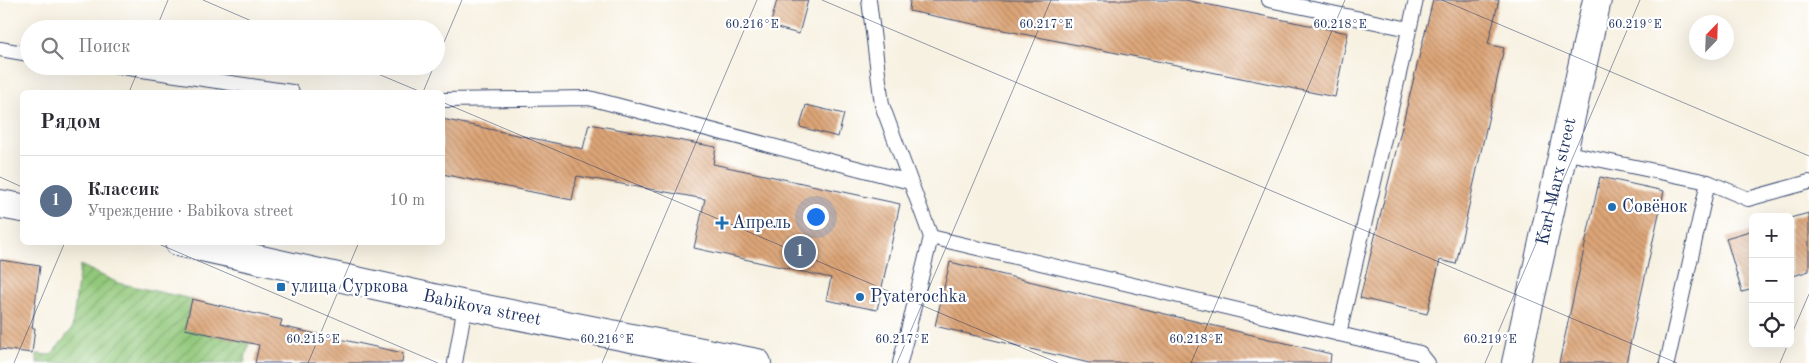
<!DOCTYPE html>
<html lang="ru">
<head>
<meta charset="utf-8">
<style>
  body { margin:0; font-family:"Old Standard TT",serif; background:#f2f2f3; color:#2b2b33 }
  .controls { position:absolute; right:15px; bottom:15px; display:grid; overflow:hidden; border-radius:8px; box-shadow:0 5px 20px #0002 }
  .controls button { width:45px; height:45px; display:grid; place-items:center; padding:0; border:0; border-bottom:1px solid #e1e1e2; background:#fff; color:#2b2b33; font:25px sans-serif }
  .compass { position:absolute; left:1689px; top:15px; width:45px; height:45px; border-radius:50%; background:#fff; box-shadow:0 5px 20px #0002; rotate:23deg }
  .you { position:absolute; left:815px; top:216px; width:18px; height:18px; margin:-12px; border:4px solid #fff; border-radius:50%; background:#1a73e8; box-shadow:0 0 0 8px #1a73e833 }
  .badge { display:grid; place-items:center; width:32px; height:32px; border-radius:50%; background:#1a73e8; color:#fff; font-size:16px; font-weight:700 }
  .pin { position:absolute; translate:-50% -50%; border:2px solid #fff; box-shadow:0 1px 5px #0006 }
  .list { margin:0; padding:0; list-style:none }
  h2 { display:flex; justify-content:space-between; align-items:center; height:65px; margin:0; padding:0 20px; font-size:21px }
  h2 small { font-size:16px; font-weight:400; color:#7c7c81 }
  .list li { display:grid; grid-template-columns:32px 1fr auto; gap:15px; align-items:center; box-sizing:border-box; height:90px; padding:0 20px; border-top:1px solid #e1e1e2 }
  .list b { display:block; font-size:19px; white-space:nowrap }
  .list p { margin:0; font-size:16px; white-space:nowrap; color:#7c7c81 }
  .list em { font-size:16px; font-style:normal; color:#7c7c81 }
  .icon { flex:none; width:28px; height:28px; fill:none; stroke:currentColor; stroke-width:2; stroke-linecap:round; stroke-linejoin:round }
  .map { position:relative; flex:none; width:1809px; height:363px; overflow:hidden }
  .search { position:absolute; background:#fff; box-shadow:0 5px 20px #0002; left:20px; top:20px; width:425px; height:55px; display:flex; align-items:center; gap:12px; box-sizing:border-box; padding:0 18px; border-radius:28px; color:#7c7c81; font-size:19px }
  .panel { position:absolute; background:#fff; box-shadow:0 5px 20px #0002; left:20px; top:90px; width:425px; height:155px; border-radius:8px }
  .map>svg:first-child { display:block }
</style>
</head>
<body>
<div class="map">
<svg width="1809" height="363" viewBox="0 0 1809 363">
  <defs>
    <pattern id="garden-furrows" width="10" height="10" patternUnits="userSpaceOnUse" patternTransform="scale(1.25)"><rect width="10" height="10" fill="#92c87a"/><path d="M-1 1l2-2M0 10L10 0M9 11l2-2" fill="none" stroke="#76a367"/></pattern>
    <pattern id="building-back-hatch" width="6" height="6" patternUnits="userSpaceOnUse" patternTransform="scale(1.25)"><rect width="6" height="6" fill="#dda577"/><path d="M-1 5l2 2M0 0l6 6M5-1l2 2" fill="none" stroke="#b28765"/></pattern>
  </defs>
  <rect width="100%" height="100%" fill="#fff"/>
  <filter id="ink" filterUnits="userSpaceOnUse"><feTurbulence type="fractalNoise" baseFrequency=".02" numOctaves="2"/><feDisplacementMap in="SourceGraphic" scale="10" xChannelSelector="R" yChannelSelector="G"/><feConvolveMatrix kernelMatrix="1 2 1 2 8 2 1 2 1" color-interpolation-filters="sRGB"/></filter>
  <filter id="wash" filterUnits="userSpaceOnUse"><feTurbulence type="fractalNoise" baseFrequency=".0096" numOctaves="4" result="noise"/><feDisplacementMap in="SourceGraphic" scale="20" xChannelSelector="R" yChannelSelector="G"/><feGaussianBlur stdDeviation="1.12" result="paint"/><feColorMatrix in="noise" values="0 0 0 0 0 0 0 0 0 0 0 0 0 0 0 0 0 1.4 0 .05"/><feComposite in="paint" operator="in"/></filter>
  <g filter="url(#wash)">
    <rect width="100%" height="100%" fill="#f7f1e1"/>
    <path fill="url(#garden-furrows)" stroke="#567c6c" d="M80,265L118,283L192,299L185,329L249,343L244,363H37V354L51,355L72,329Z"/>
    <g id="blocks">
      <g fill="url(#building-back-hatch)">
        <path d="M777,0H808L799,34L770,26Z"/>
        <path d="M910,0H1185L1348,33L1335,97L909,11Z"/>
        <path d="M1433,0H1499L1488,44L1504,48L1456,264L1440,260L1427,314L1360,298Z"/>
        <path d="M806,105L844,114L838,137L800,127Z"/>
        <path d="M442,119L583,149L589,124L716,147L713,164L900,204L877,310L826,300L831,278L694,248L705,199L577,176L572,200L442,174Z"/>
        <path d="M1600,177L1664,191L1626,363H1559Z"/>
        <path d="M1809,213V271L1790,277V218Z"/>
        <path d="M1753,230V289L1742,292L1726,238Z"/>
        <path d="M0,260L40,266L32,328H35L32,353L0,349Z"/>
        <path d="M950,262L1331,354L1330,363H1089L935,326Z"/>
        <path d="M192,299L282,320L280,326L403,353L402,363H255L259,345L185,329Z"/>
      </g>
    </g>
  </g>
  <g filter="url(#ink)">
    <use href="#blocks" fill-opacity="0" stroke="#3c4c72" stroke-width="1"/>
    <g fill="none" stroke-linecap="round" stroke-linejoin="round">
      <defs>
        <g id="service">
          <path d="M869,0L882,105L931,237L900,363"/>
          <path d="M1269,0L1409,29"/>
          <path d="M0,49L29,54"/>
          <path d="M115,66L292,92"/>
          <path d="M442,100L589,98L910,182"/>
          <path d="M1563,152L1708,182"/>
          <path d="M931,237L1339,334L1416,0"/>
          <path d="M1339,334L1420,353L1428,363"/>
          <path d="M455,363L465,305"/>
          <path d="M1667,363L1708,182L1748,199L1809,182"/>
        </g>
        <g id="tertiary">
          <path id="s1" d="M1516,363L1597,0"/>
        </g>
        <g id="primary">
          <path d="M0,204L22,208"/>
          <path id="s2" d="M179,242L465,305L757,363"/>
        </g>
      </defs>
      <use href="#service" stroke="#3c4c72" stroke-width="16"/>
      <use href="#tertiary" stroke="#3c4c72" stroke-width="30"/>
      <use href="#primary" stroke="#3c4c72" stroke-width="30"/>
      <use href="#service" stroke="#fff" stroke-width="14"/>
      <use href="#tertiary" stroke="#fff" stroke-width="28"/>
      <use href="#primary" stroke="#fff" stroke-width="28"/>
    </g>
  </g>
  <path fill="none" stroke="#1b2f5e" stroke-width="1" stroke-opacity="0.45" d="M203,0L270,29M822,0L1677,363M1442,0L1809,156M156,29L168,0M436,61L462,0M359,66L421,92M129,92L140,66M423,92L434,66M442,102L1058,363M0,177L22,187M154,242L438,363M1790,338L1809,294M14,363L65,242M308,363L359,242M602,363L757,0M897,363L1051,0M1191,363L1345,0M1485,363L1640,0M1780,363L1788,344"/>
  <g fill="#1f6fb2" stroke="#fff" stroke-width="2">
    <circle cx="1612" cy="207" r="5"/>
    <path d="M719.5 215.5h5v5h5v5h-5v5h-5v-5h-5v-5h5z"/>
    <rect x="276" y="282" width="10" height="10" rx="2.5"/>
    <circle cx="860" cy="297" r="5"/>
  </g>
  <g text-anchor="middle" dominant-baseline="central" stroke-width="4.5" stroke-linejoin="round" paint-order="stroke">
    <g font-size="18" fill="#1b2f5e" stroke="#fff">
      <text stroke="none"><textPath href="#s1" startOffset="186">Karl Marx street</textPath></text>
      <text stroke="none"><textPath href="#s2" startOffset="310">Babikova street</textPath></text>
    </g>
    <g font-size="18" fill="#1b2f5e" stroke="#fff" text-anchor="start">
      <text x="1622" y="207">Совёнок</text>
      <text x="732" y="223">Апрель</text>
      <text x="291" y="287">улица Суркова</text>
      <text x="870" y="297">Pyaterochka</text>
    </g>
  </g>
  <g font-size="12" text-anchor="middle" fill="#1b2f5e" stroke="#fff" stroke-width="4.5" stroke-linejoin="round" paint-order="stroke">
    <text x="752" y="28">60.216°E</text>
    <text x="1046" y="28">60.217°E</text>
    <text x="1340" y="28">60.218°E</text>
    <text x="1635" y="28">60.219°E</text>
    <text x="313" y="343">60.215°E</text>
    <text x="607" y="343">60.216°E</text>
    <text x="902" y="343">60.217°E</text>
    <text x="1196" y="343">60.218°E</text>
    <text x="1490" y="343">60.219°E</text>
  </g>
</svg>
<div class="controls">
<button>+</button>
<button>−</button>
<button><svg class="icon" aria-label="locate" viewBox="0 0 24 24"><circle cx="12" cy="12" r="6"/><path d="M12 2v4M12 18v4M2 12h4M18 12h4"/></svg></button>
</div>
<svg class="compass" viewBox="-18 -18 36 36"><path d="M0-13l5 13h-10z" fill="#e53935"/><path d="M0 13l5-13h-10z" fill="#7c7c81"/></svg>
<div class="you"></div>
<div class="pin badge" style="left:800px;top:252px;background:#5c6f8a">1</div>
<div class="search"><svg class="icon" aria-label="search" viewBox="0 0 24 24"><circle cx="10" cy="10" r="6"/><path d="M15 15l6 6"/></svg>Поиск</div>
<section class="panel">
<h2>Рядом<small></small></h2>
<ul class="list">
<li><span class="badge" style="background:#5c6f8a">1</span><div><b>Классик</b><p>Учреждение · Babikova street</p></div><em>10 m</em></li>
</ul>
</section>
</div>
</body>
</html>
